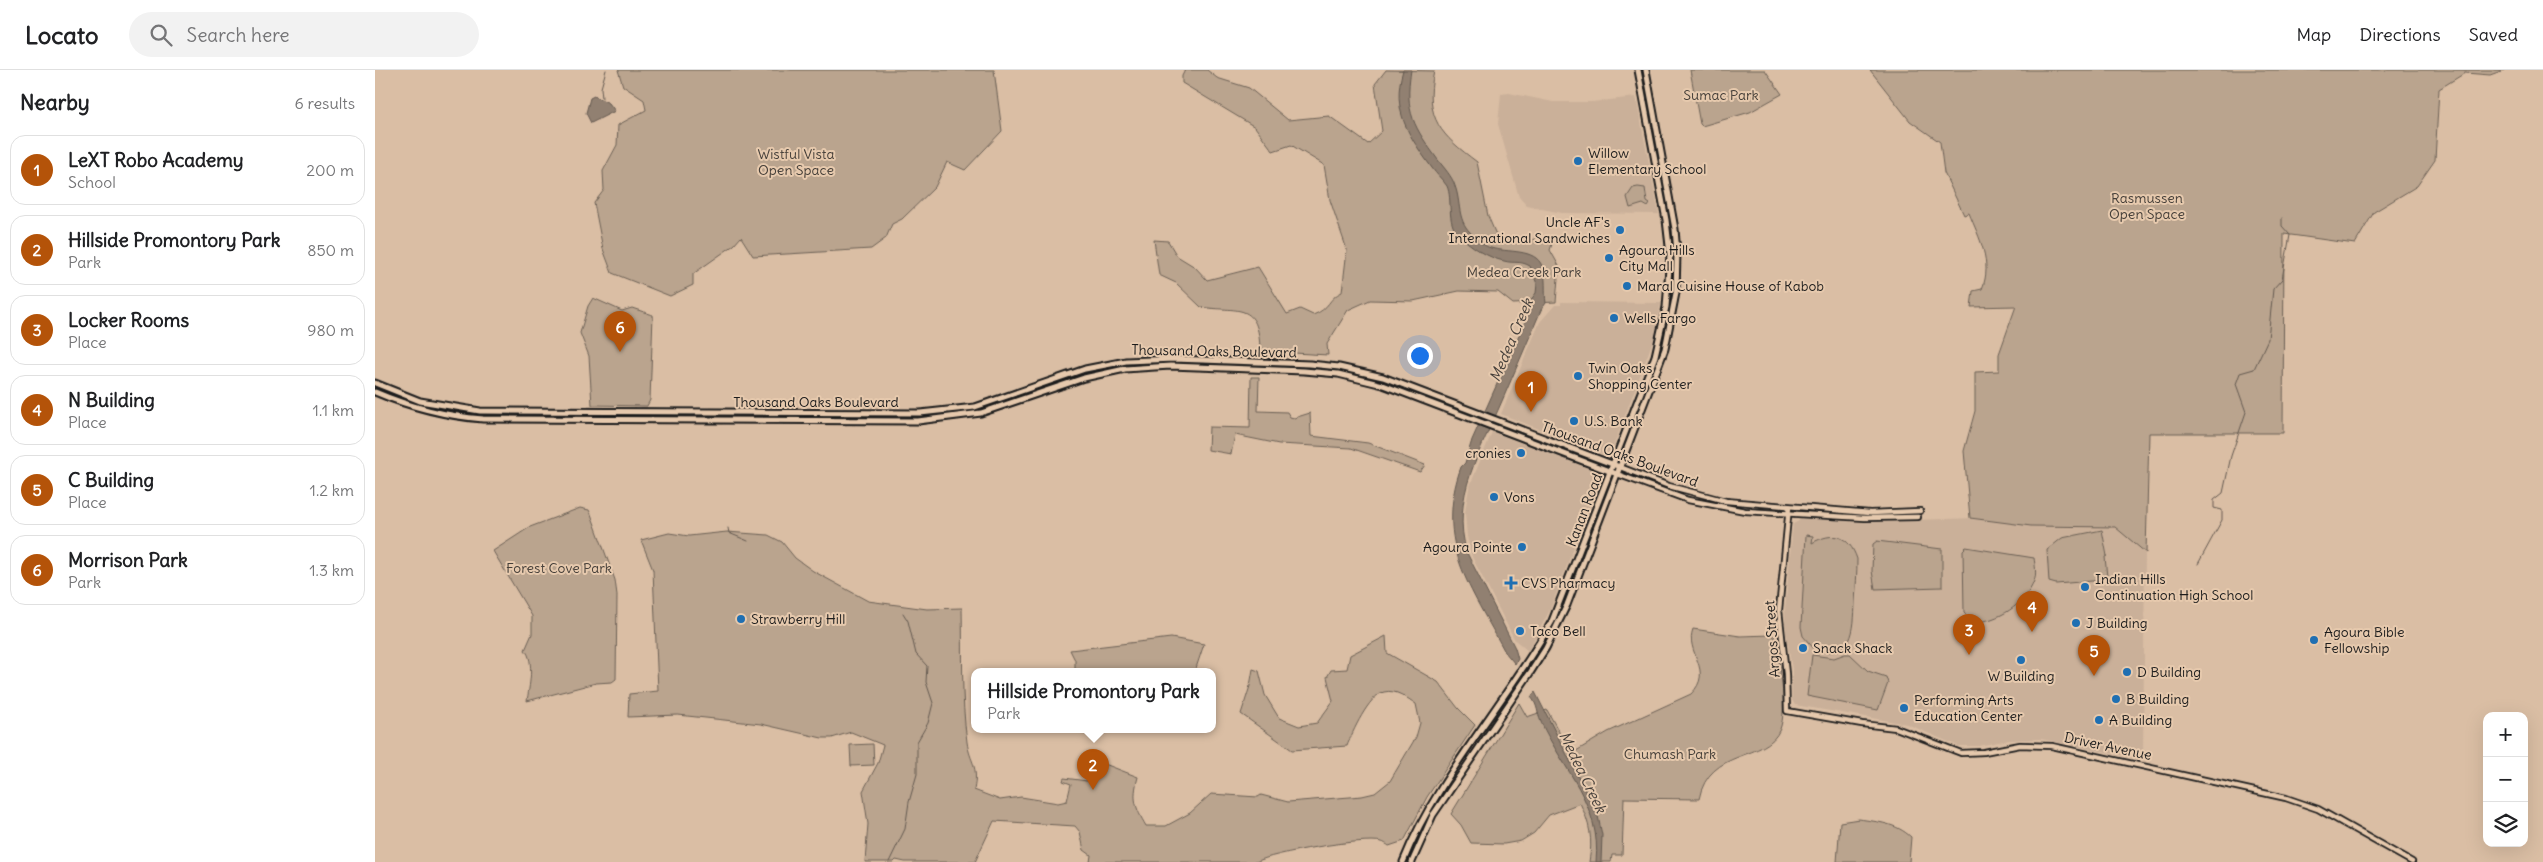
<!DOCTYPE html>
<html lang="en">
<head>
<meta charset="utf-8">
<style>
  body { margin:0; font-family:Delius,sans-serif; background:#f2f2f2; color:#202124 }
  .controls { position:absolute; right:15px; bottom:15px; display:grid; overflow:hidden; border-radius:10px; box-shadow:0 5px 20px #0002 }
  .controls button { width:45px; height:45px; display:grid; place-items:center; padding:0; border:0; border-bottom:1px solid #e0e0e0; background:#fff; color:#202124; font:25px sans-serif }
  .you { position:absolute; left:1044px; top:285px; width:18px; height:18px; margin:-12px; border:4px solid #fff; border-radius:50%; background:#1a73e8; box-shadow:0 0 0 8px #1a73e833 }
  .badge { display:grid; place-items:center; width:32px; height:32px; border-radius:50%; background:#b45309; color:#fff; font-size:16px; font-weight:700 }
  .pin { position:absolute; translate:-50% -41px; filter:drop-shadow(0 1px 2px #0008) }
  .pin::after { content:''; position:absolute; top:26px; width:18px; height:15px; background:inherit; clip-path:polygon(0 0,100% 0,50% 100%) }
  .popup { position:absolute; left:596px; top:598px; width:245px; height:65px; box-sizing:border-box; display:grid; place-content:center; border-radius:10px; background:#fff; filter:drop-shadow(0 1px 4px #0005); font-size:16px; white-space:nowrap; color:#757577 }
  .popup b { font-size:19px; color:#202124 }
  .popup::after { content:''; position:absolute; left:50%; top:100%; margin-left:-10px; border:10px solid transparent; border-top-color:#fff }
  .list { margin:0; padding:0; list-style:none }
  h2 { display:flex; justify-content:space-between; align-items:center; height:65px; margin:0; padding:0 20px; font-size:21px }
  h2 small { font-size:16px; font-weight:400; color:#757577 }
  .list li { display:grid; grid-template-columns:32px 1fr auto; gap:15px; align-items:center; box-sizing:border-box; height:70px; margin:0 10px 10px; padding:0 10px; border:1px solid #e0e0e0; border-radius:15px }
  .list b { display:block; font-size:19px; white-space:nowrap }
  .list p { margin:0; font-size:16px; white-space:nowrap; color:#757577 }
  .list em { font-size:16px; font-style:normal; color:#757577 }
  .icon { flex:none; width:28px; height:28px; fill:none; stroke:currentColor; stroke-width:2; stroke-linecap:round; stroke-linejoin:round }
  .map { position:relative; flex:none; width:2168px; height:792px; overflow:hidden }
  header { display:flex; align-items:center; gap:30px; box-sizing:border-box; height:70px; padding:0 25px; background:#fff; border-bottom:1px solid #e0e0e0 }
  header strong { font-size:24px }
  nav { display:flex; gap:28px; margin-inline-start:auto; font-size:18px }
  .search { width:350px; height:45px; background:#f2f2f2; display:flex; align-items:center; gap:12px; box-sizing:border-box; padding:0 18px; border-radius:28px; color:#757577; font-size:19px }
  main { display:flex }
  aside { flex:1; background:#fff }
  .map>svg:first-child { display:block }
</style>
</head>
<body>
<header>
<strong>Locato</strong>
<div class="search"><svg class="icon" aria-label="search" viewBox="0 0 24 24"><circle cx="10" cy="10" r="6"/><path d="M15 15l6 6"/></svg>Search here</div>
<nav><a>Map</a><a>Directions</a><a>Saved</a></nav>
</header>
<main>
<aside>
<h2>Nearby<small>6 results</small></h2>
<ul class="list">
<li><span class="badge">1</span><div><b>LeXT Robo Academy</b><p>School</p></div><em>200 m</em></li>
<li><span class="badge">2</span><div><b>Hillside Promontory Park</b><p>Park</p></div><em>850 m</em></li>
<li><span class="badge">3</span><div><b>Locker Rooms</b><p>Place</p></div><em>980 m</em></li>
<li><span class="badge">4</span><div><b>N Building</b><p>Place</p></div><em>1.1 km</em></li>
<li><span class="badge">5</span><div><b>C Building</b><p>Place</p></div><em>1.2 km</em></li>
<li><span class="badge">6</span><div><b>Morrison Park</b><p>Park</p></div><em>1.3 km</em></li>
</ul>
</aside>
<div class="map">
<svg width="2168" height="792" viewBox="0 0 2168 792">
  <rect width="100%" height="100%" fill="#dabea4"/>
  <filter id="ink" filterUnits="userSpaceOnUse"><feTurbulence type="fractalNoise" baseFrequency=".02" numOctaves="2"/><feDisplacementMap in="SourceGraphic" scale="10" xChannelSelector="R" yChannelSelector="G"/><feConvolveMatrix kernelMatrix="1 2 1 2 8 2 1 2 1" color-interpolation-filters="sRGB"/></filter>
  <g filter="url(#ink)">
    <g fill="#cab099">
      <path d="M1134,23L1178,32H1217L1261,27L1284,144L1187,143L1152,136L1144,127L1123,54L1126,24Z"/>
      <path d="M1186,232L1286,233L1279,268L1236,383L1231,385L1126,344L1165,252L1180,235H1186Z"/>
      <path d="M1117,362L1225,403L1226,406L1175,540L1153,581L1140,570L1097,487L1092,466L1090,442L1094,418Z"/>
      <path d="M1425,445L1538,450L1634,447L1742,455L1770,480L1768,687L1761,688L1666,669L1634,670L1603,676H1583L1532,654L1420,635L1417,630V599L1410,558V538L1418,454L1424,451Z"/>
    </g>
    <g fill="#baa48e" stroke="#6b6055">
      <path d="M243,0H619L627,61L590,100L572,92L560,117L527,149L517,154L511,168L496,179L378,186L366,167L359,175L318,204V215L295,226L237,203L228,179L219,133L229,120L228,101L242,75L243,55L271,40L269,30L248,16Z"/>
      <path d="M810,0H832L842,8L874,18L913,50L954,46L993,74L1007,61L1000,14L1011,0L1059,1C1049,49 1066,65 1102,92L1113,146L1122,167L1147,170L1179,168L1175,180L1184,196L1181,232L1138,234L1123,222L1084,221L1038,231L995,230L973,240L952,274L953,285L885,281C884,230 863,243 826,237L801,213L784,205L779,170L793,171L802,186L820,197L832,210L883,197L912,244L925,239L938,245C955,239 953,228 967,222L972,180L955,130L949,95L916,75L898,81L880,57L807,13V6Z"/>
      <path d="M1315,0H1390L1407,24L1375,42L1327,56L1325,54Z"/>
      <path d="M1495,0H2129L2115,5L2090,3L2064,19L2060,90L2042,116L1999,142L1980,174L1909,164L1908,363H1774L1771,483L1740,457L1656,456L1595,448L1589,381L1600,341V302L1624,301V284L1641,236L1596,237L1598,221L1607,219C1618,192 1604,168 1594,143L1589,145L1569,103L1565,72L1535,51Z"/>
      <path d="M1263,117L1270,118L1272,132L1275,134L1273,137L1268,134L1255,138L1252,127L1258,118Z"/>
      <path d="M218,228L247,241L257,238L278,245L275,330L272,336L217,335L214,286L205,263L213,236Z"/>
      <path d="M876,307H884L883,341L912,342L915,347L919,348L935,343L936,366L993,373L1050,395L1045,402L976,378L904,374L860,365L856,384L833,380L834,357L875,358Z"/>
      <path d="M205,438L214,440L216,444L240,510L242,525L241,609L237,612L221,613L152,631C154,618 160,591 150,580L157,564V546L118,481L155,457Z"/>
      <path d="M1727,460L1732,486L1730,487L1732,507L1729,510L1681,514L1674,512L1672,480L1687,468Z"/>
      <path d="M352,462L393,465L407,472L420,488L438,501L493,531L552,539L587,538C588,582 586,628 592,672C595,693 604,695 599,720L625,730L646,727L683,733L692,731L696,714L688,711L689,708L712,711L722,691L763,707C757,729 760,737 771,756H791L815,743L836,724L883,727L886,725L913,732L987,726L1000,723L1015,711L1041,667L1045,653L1041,634C1032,628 1021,619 1009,622C994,625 977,663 972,676L917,680L866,644L875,616L878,599L884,601L890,625L904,648L924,656L942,653L958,631L952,607L956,600L972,599L975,585L1011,566L1012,583L1063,612L1083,638L1100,655L1052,727L1029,771L1014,776C1013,775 1008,772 1007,772C989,767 896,783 881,792H715L716,785L709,780L705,762L700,756L619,751L600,792H530L521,790L519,792H490L493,754L488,721L503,693L508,675L476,662L457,668H447L386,654L303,645L253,647L254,624L283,621L278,500L266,470L294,463L314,466Z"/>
      <path d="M1431,465L1438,466L1437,473C1458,461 1474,465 1482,489C1482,503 1481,518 1480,532C1479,560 1479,590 1440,580L1428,566L1426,557Z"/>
      <path d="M1502,471L1567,479V517L1500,519L1497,501L1498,474Z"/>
      <path d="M1591,477L1659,488C1660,495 1662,505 1659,511C1651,534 1622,552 1599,552L1589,542L1588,480Z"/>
      <path d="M1318,559L1365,566L1397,565L1400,567C1404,589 1413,639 1405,659C1392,692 1334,677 1324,729L1249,728L1247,785H1237L1236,792H1214C1218,769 1215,754 1205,733L1174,745L1159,763L1146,771L1129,774L1096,773L1086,755L1076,744L1144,633L1152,647L1172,640L1196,684L1233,662L1316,624C1340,600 1309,583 1318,559Z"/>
      <path d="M796,568L829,574L820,601H700V590L695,580Z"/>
      <path d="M1470,584H1475L1493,601L1511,607L1513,613L1503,640L1432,626L1437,585L1459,588Z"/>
      <path d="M498,674L499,695L476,696L475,675Z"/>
      <path d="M1484,749C1503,752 1521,753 1536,767L1534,792H1462L1465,752Z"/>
    </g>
    <g fill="#918071" stroke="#62584f">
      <path d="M1028,0H1036C1029,42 1039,57 1063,90C1069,98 1077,106 1080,116C1086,132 1082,149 1095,162C1100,168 1108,176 1116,178C1132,183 1160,178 1167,196C1172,208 1169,221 1171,233L1166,240C1153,271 1140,301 1127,331C1106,380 1075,428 1092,483L1140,578L1143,589L1140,594L1130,582C1096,518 1059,473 1086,397L1090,393L1097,370L1151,249L1155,231L1161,223L1162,214L1155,196C1144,190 1140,194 1129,191C1113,188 1095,176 1083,164C1071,152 1078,130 1072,116C1068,110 1061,104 1057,98C1033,65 1016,40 1028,0Z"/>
      <path d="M219,26L234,33L240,41L216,53L211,43L215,28Z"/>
      <path d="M1160,622L1223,746L1227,765L1226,792H1221C1227,735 1188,700 1166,652C1162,643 1163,635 1156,627Z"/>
    </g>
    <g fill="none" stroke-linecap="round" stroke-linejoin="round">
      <g stroke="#62584f" stroke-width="1">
        <path d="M227,28L226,18L231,0"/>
        <path d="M353,458L354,463L373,471"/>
        <path d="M1823,494L1847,450V440L1839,438V430L1848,423L1856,386L1871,342L1861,314L1865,303L1879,299L1893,269L1898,219L1907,209L1915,165L1907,156V148"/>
        <path d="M514,792L530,759L534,732L542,704V672L553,653L558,633L551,612L552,596L541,584L533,551L528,543"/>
      </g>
      <defs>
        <g id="tertiary">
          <path d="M1245,397L1294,416L1351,431L1495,443L1545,441"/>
          <path d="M1242,404L1313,430L1370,441L1490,448L1543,447"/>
          <path d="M1414,437L1404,540L1411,604L1412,641L1487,654L1521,658L1586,683L1609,682L1645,675L1677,676L1911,728L1943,739L2037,792"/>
        </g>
        <g id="secondary">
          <path d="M0,313L45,331L105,341L545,343L600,337L710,299L751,291L799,289L935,294L964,297L1008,307L1245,397"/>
          <path d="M0,322C35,337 70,346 108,349L543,351L606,343L709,308L750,299L795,296L929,301L963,304L1008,315L1242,404"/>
          <path d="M1028,792C1062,706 1132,632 1177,551L1280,286L1291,237L1295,185L1291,150L1263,0"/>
          <path d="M1037,792L1058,745L1155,603L1171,578L1192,535L1290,279L1301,223L1302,183L1300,159L1271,0"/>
        </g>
      </defs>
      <use href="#tertiary" stroke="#1c1c1c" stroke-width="8"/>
      <use href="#secondary" stroke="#1c1c1c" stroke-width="9"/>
      <use href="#tertiary" stroke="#e6c9ad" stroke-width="4.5"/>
      <use href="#secondary" stroke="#e6c9ad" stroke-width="5"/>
    </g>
  </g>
  <g fill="#1f6fb2" stroke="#e6c9ad" stroke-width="2">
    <circle cx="1203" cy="91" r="5"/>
    <circle cx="1245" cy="160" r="5"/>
    <circle cx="1234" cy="188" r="5"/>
    <circle cx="1252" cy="216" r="5"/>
    <circle cx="1239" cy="248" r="5"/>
    <circle cx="1203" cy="306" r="5"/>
    <circle cx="1199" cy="351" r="5"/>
    <circle cx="1146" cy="383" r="5"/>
    <circle cx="1119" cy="427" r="5"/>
    <circle cx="1147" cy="477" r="5"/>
    <path d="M1133.5 505.5h5v5h5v5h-5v5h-5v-5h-5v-5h5z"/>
    <circle cx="1710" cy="517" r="5"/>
    <circle cx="366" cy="549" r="5"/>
    <circle cx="1701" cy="553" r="5"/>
    <circle cx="1145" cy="561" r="5"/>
    <circle cx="1939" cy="570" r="5"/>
    <circle cx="1428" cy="578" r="5"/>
    <circle cx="1646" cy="590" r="5"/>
    <circle cx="1752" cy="602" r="5"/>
    <circle cx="1741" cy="629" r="5"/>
    <circle cx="1529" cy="638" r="5"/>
    <circle cx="1724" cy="650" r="5"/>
  </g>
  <g text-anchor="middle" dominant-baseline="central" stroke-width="4" stroke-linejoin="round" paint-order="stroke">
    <g font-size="14" fill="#443e38" stroke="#e6c9ad">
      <text x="1346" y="25">Sumac Park</text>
      <text x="421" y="84">Wistful Vista<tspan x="421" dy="16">Open Space</tspan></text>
      <text x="1772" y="128">Rasmussen<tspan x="1772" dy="16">Open Space</tspan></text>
      <text x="1149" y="202">Medea Creek Park</text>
      <text x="184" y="498">Forest Cove Park</text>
      <text x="1295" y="684">Chumash Park</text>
    </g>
    <g font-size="14" fill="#1c1c1c" stroke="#e6c9ad" text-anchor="start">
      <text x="1213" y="83">Willow<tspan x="1213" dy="16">Elementary School</tspan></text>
      <text x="1235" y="152" text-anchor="end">Uncle AF's<tspan x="1235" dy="16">International Sandwiches</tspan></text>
      <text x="1244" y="180">Agoura Hills<tspan x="1244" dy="16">City Mall</tspan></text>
      <text x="1262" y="216">Maral Cuisine House of Kabob</text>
      <text x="1249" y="248">Wells Fargo</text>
      <text x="1213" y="298">Twin Oaks<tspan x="1213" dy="16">Shopping Center</tspan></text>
      <text x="1209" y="351">U.S. Bank</text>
      <text x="1136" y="383" text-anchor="end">cronies</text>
      <text x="1129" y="427">Vons</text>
      <text x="1137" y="477" text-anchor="end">Agoura Pointe</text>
      <text x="1720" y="509">Indian Hills<tspan x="1720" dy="16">Continuation High School</tspan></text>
      <text x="1146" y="513">CVS Pharmacy</text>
      <text x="376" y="549">Strawberry Hill</text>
      <text x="1711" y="553">J Building</text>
      <text x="1155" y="561">Taco Bell</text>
      <text x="1949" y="562">Agoura Bible<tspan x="1949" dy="16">Fellowship</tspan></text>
      <text x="1438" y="578">Snack Shack</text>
      <text x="1762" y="602">D Building</text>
      <text x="1646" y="606" text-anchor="middle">W Building</text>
      <text x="1751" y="629">B Building</text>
      <text x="1539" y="630">Performing Arts<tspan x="1539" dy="16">Education Center</tspan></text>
      <text x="1734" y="650">A Building</text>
    </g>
    <g font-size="14" fill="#1c1c1c" stroke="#e6c9ad">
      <text transform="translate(839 281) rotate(1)">Thousand Oaks Boulevard</text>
      <text x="441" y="332">Thousand Oaks Boulevard</text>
      <text transform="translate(1245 384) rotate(20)">Thousand Oaks Boulevard</text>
      <text transform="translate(1209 440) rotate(-69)">Kanan Road</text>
      <text transform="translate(1397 569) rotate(-94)">Argos Street</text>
      <text transform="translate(1733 676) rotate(12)">Driver Avenue</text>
    </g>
    <g font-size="15" font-style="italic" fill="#453f3a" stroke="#e6c9ad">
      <text transform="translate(1136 270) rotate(-67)">Medea Creek</text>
      <text transform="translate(1208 702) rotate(64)">Medea Creek</text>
    </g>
  </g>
</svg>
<div class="controls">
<button>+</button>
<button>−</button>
<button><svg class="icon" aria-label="layers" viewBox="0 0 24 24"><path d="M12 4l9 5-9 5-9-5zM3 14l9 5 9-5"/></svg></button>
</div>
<div class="you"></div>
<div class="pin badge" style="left:1156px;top:342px">1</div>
<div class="pin badge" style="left:718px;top:720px">2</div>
<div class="popup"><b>Hillside Promontory Park</b>Park</div>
<div class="pin badge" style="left:1594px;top:585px">3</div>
<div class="pin badge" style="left:1657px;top:562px">4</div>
<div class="pin badge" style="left:1719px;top:606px">5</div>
<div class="pin badge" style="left:245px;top:282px">6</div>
</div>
</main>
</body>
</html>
